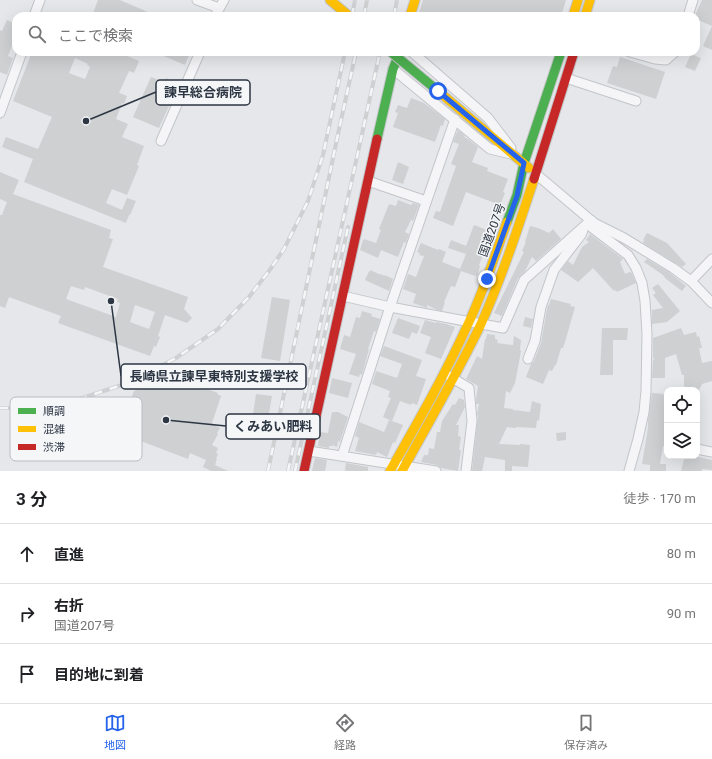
<!DOCTYPE html>
<html lang="ja">
<head>
<meta charset="utf-8">
<style>
  body { margin:0; font-family:Roboto,"Noto Sans JP",sans-serif; background:#f6f6f6; color:#202124 }
  .controls { position:absolute; right:12px; bottom:12px; display:grid; overflow:hidden; border-radius:8px; box-shadow:0 4px 16px #0002 }
  .controls button { width:36px; height:36px; display:grid; place-items:center; padding:0; border:0; border-bottom:1px solid #e0e0e0; background:#fff; color:#202124; font:20px sans-serif }
  .stop { position:absolute; width:12px; height:12px; margin:-9px; border:3px solid #2563eb; border-radius:50%; background:#fff }
  .stop.end { background:#2563eb; border-color:#fff; box-shadow:0 1px 4px #0008 }
  .list { margin:0; padding:0; list-style:none }
  h2 { display:flex; justify-content:space-between; align-items:center; height:52px; margin:0; padding:0 16px; font-size:17px }
  h2 small { font-size:13px; font-weight:400; color:#757577 }
  .list li { display:grid; grid-template-columns:26px 1fr auto; gap:12px; align-items:center; box-sizing:border-box; height:60px; padding:0 16px; border-top:1px solid #e0e0e0 }
  .list b { display:block; font-size:15px; white-space:nowrap }
  .list p { margin:0; font-size:13px; white-space:nowrap; color:#757577 }
  .list em { font-size:13px; font-style:normal; color:#757577 }
  .icon { flex:none; width:22px; height:22px; fill:none; stroke:currentColor; stroke-width:2; stroke-linecap:round; stroke-linejoin:round }
  .map { position:relative; flex:none; width:712px; height:471px; overflow:hidden }
  .search { position:absolute; background:#fff; box-shadow:0 4px 16px #0002; left:12px; right:12px; top:12px; height:44px; display:flex; align-items:center; gap:10px; box-sizing:border-box; padding:0 14px; border-radius:12px; color:#757577; font-size:15px }
  .sheet { height:232px; background:#fff }
  nav { display:flex; justify-content:space-around; align-items:center; box-sizing:border-box; height:56px; border-top:1px solid #e0e0e0; background:#fff; font-size:11px; color:#757577 }
  nav a { display:grid; justify-items:center; gap:2px }
  nav .on { color:#2563eb }
  .map>svg:first-child { display:block }
</style>
</head>
<body>
<div class="map">
<svg width="712" height="471" viewBox="0 0 712 471">
  <rect width="100%" height="100%" fill="#e5e7ea"/>
  <g fill="#ced0d2" fill-rule="evenodd">
    <path d="M98,0H120L157,16H92Z"/>
    <path d="M423,0H566L561,16H418Z"/>
    <path d="M702,0H712V50L703,46L712,26L696,19V13Z"/>
    <path d="M7,20L16,24V36L8,56L13,58L7,75L0,72V30L2,31Z"/>
    <path d="M32,52H118L139,61L134,73L129,71L119,93L127,96L124,104L122,103L116,119L128,124L122,137L144,146L137,165L139,166L127,195L112,189L106,203L122,210L127,198L136,201L130,215H129L126,223L24,182L33,159L2,147L6,137L38,149L52,117L13,101ZM75,58L88,64L87,65L90,67L85,79L69,73Z"/>
    <path d="M154,52H181L189,55L185,65Z"/>
    <path d="M691,54L701,58L695,71L685,67Z"/>
    <path d="M620,57L665,72L656,99L607,83L613,66L617,67Z"/>
    <path d="M151,77L164,82L166,78L179,84L159,128L133,117Z"/>
    <path d="M411,98L424,103L445,119L443,126L441,125L435,142L393,127L398,113L395,112L398,105L407,108Z"/>
    <path d="M458,130L465,136L464,137L468,139L478,147L472,162L488,168L487,171L508,179L503,192L505,193L500,205L466,192L453,226L433,218L436,211L440,212L456,166L451,164L459,144L453,142Z"/>
    <path d="M398,162L409,167L403,184L392,180Z"/>
    <path d="M0,172L19,180L13,194L111,230L109,238L113,239L103,267L188,297L184,309L192,318L187,323L165,315L158,336L160,337L156,347L154,346L150,356L58,323L61,316L9,297L5,308L0,306V215H2L7,202L0,199ZM71,286L84,290L85,287L118,299L117,302L120,303L116,317L66,299ZM135,305L155,312L149,329L130,322Z"/>
    <path d="M398,200L411,205L413,203L419,205L413,221L411,220L405,232L409,234L406,243L404,242L398,257L381,250L378,258L360,250L363,240H364V239L376,243L381,230L379,229L389,204L396,206Z"/>
    <path d="M474,225L492,232L479,265L480,266L477,276L475,275V276L461,271L455,287L451,286L444,302H445L442,311L437,310L427,305V308L413,303L416,294L403,289L408,274L416,277L424,256L419,255L420,253L417,252L421,243L438,250L439,249L446,252L442,262L460,269L466,254L448,248L451,240L466,246Z"/>
    <path d="M530,226L538,228L549,233L553,229L561,239L536,261L532,257L525,271L518,278L502,316L494,313L524,252L522,251L526,242H525Z"/>
    <path d="M647,233L667,243L686,264L682,267L643,243L644,240H643Z"/>
    <path d="M590,234L623,259L620,262L625,274L630,272H631L636,283L617,292L616,290L614,291L593,268L578,282L561,270L568,261L573,265L582,247L589,242L586,240Z"/>
    <path d="M647,259L670,273L686,286L682,291L666,279L663,275L644,262Z"/>
    <path d="M370,270L379,274H380L385,276V275L393,279L389,291L365,280L369,271L370,272Z"/>
    <path d="M658,284L680,311L667,322L652,324V310L663,308L653,295L656,293L652,288Z"/>
    <path d="M272,297L290,300L280,361L261,358Z"/>
    <path d="M551,299L571,304L570,306L575,307L565,342L563,348H561L556,365H555L552,371L549,370L543,384L526,377L531,364L534,361L541,343L547,309L548,305H549Z"/>
    <path d="M362,311L372,314L371,316L380,319L376,332L374,331L368,349H369L362,375L360,374L359,377L349,374L356,354L340,349L344,335L350,337L356,317L360,318Z"/>
    <path d="M525,317L533,319L531,328L523,326Z"/>
    <path d="M398,318L420,326L417,334L412,332L409,339L392,333Z"/>
    <path d="M425,320L436,323V322L446,324L455,327L441,359L425,353L431,337L420,333Z"/>
    <path d="M602,328H628L627,340H613V375H600Z"/>
    <path d="M681,328L684,335L696,332L697,337L699,336L702,348H699L702,363L712,361V381L702,384L699,390H686L685,386L684,387V375H682L676,354L665,358V378H652L653,360H654L653,357V338Z"/>
    <path d="M487,334L495,335V339L498,340L497,343L513,345L514,336L521,340L520,350H521L520,357L515,383L510,393L506,391L504,408L513,409V410L530,412L532,401L541,404L539,421L537,420L536,428L516,427L515,428L507,427L499,444L520,445V444L530,445L528,467L512,466V471H505V460L485,457L482,471H472L478,416L477,414L479,404H476V400L478,386L466,379L477,356L482,359L485,339H486Z"/>
    <path d="M384,346L422,360L416,376L426,379L417,405L412,403L411,405L400,401L392,421L383,417L391,398L388,397L390,391L372,384L376,371L397,378L402,364L380,356Z"/>
    <path d="M168,375L218,393L217,394L221,396L212,423L220,428L217,433L218,434L212,445L218,448L216,453L218,454L216,459H217L215,465L228,471H211L203,467L206,460L190,453L188,459L125,435L127,430L120,427L134,391Z"/>
    <path d="M332,378L352,383L348,398L329,393Z"/>
    <path d="M652,393L664,394L663,395L667,396V405H664L665,429H667V447L663,446L660,464H666V471H650V465L642,464L648,428V421Z"/>
    <path d="M256,394L272,396L267,424L252,421Z"/>
    <path d="M459,398L464,400L465,407L456,425H459L458,436L461,437L459,450H461L458,471L441,468L437,465L421,462L424,455H428L429,448L434,449L437,432H440L442,421L453,404L455,405Z"/>
    <path d="M332,412H338L348,417L340,442L338,441L337,447L332,445V446H329V448L318,446L320,432L328,433Z"/>
    <path d="M389,420L403,425L395,443L393,442L387,457L377,452L376,455L355,451L359,438L355,436L359,422L384,432Z"/>
    <path d="M566,432V440L557,441L556,433Z"/>
    <path d="M685,456H694L712,460V470L702,469V471H681Z"/>
    <path d="M315,458L327,460L325,471H312Z"/>
    <path d="M346,463L368,467V471H345Z"/>
  </g>
  <g fill="none" stroke-linecap="round" stroke-linejoin="round">
    <defs>
      <g id="street">
        <path d="M197,0L219,8"/>
        <path d="M34,16L40,0"/>
        <path d="M215,16L224,0"/>
        <path d="M688,16L693,0"/>
        <path d="M412,52L488,118L511,148"/>
        <path d="M630,52L655,59L666,60L675,52"/>
        <path d="M393,69L490,149L511,154"/>
        <path d="M566,78L636,101"/>
        <path d="M0,113L22,52"/>
        <path d="M161,141L200,52"/>
        <path d="M536,174L594,223L624,238L673,268L691,281L712,303"/>
        <path d="M368,181L426,201"/>
        <path d="M594,223L591,227L628,255L636,268L642,283L645,301L647,334L646,391L644,412L638,439L629,471"/>
        <path d="M691,281L712,259"/>
        <path d="M343,296L390,307L503,328L524,280L591,220"/>
        <path d="M528,359L535,341L541,307L554,270L581,235L583,230"/>
        <path d="M449,376L469,388L472,421L466,471"/>
        <path d="M697,449L712,452"/>
        <path d="M309,451L436,471"/>
        <path d="M342,456L390,307L455,119"/>
      </g>
      <g id="fast">
        <path d="M377,139L393,69L400,52"/>
        <path d="M507,222L517,195L524,163L561,52"/>
      </g>
      <g id="slow">
        <path d="M330,0L349,16"/>
        <path d="M410,16L415,0"/>
        <path d="M573,16L578,0"/>
        <path d="M585,16L590,0"/>
        <path d="M438,91L529,168"/>
        <path d="M390,471C418,422 446,373 469,322C484,290 495,255 507,222"/>
        <path d="M402,471C429,422 457,374 481,324C502,277 518,228 534,179"/>
      </g>
      <g id="jam">
        <path d="M534,179L574,52"/>
        <path d="M304,471L377,139"/>
      </g>
    </defs>
    <use href="#street" stroke="#c3c5c8" stroke-width="11"/>
    <use href="#fast" stroke="#c3c5c8" stroke-width="11"/>
    <use href="#slow" stroke="#c3c5c8" stroke-width="11"/>
    <use href="#jam" stroke="#c3c5c8" stroke-width="11"/>
    <use href="#street" stroke="#f5f5f7" stroke-width="9"/>
    <use href="#fast" stroke="#4caf50" stroke-width="9"/>
    <use href="#slow" stroke="#ffc107" stroke-width="9"/>
    <use href="#jam" stroke="#c62828" stroke-width="9"/>
    <defs>
      <g id="rail">
        <path d="M352,16L355,0"/>
        <path d="M364,16L367,0"/>
        <path d="M394,16L397,0"/>
        <path d="M0,408H26L79,399L128,383L176,358L218,329L249,297L269,271L284,249L308,201L323,155L345,52"/>
        <path d="M268,471L338,134L356,52"/>
        <path d="M288,471L380,52"/>
        <path d="M295,471L348,227"/>
      </g>
    </defs>
    <use href="#rail" stroke="#ced0d2" stroke-width="4"/>
    <use href="#rail" stroke="#f4f6f8" stroke-width="2.5" stroke-dasharray="8" stroke-linecap="butt"/>
    <defs>
      <path id="fast-bridge" d="M391,52L438,91"/>
    </defs>
    <use href="#fast-bridge" stroke="#c3c5c8" stroke-width="11" stroke-linecap="butt"/>
    <use href="#fast-bridge" stroke="#4caf50" stroke-width="9"/>
  </g>
  <g fill="none" stroke-linecap="round" stroke-linejoin="round">
    <path stroke="#2563eb" stroke-width="5" d="M438,91L524,163L517,196L487,279"/>
  </g>
  <g text-anchor="middle" dominant-baseline="central" stroke-width="3" stroke-linejoin="round" paint-order="stroke">
    <g font-size="12" fill="#2d3643" stroke="#f4f6f8">
      <text transform="translate(492 230) rotate(-70)">国道207号</text>
    </g>
  </g>
  <rect x="10" y="397" width="132" height="64" rx="6" fill="#f4f6f8" stroke="#b8bcc2" stroke-width="1"/>
  <rect x="18" y="408" width="18" height="6" fill="#4caf50"/>
  <rect x="18" y="426" width="18" height="6" fill="#ffc107"/>
  <rect x="18" y="444" width="18" height="6" fill="#c62828"/>
  <g font-size="11" fill="#2d3643">
    <text x="43" y="415">順調</text>
    <text x="43" y="433">混雑</text>
    <text x="43" y="451">渋滞</text>
  </g>
  <path fill="none" stroke="#2d3643" stroke-width="1.5" d="M86 121L156 92M111 301L121 376M166 420L226 426"/>
  <g fill="#2d3643" stroke="#f4f6f8" stroke-width="1.5">
    <circle cx="86" cy="121" r="4"/>
    <circle cx="111" cy="301" r="4"/>
    <circle cx="166" cy="420" r="4"/>
  </g>
  <g fill="#f4f6f8" stroke="#2d3643" stroke-width="1.5">
    <rect x="156" y="80" width="94" height="25" rx="4"/>
    <rect x="121" y="364" width="185" height="25" rx="4"/>
    <rect x="226" y="414" width="94" height="25" rx="4"/>
  </g>
  <g font-size="13" text-anchor="middle" font-weight="bold" fill="#2d3643">
    <text x="203" y="97">諫早総合病院</text>
    <text x="214" y="381">長崎県立諫早東特別支援学校</text>
    <text x="273" y="431">くみあい肥料</text>
  </g>
</svg>
<div class="controls">
<button><svg class="icon" aria-label="locate" viewBox="0 0 24 24"><circle cx="12" cy="12" r="6"/><path d="M12 2v4M12 18v4M2 12h4M18 12h4"/></svg></button>
<button><svg class="icon" aria-label="layers" viewBox="0 0 24 24"><path d="M12 4l9 5-9 5-9-5zM3 14l9 5 9-5"/></svg></button>
</div>
<div class="stop" style="left:438px;top:91px"></div>
<div class="stop end" style="left:487px;top:279px"></div>
<div class="search"><svg class="icon" aria-label="search" viewBox="0 0 24 24"><circle cx="10" cy="10" r="6"/><path d="M15 15l6 6"/></svg>ここで検索</div>
</div>
<section class="sheet">
<h2>3 分<small>徒歩 · 170 m</small></h2>
<ul class="list">
<li><svg class="icon" aria-label="ahead" viewBox="0 0 24 24"><path d="M12 20V5M6 11l6-6 6 6"/></svg><div><b>直進</b></div><em>80 m</em></li>
<li><svg class="icon" aria-label="right" viewBox="0 0 24 24"><path d="M7 20v-9h11M14 6l5 5-5 5"/></svg><div><b>右折</b><p>国道207号</p></div><em>90 m</em></li>
<li><svg class="icon" aria-label="arrive" viewBox="0 0 24 24"><path d="M6 21V4h12l-3 4 3 4H6"/></svg><div><b>目的地に到着</b></div></li>
</ul>
</section>
<nav>
<a class="on"><svg class="icon" aria-label="map" viewBox="0 0 24 24"><path d="M3 6l6-2 6 2 6-2v14l-6 2-6-2-6 2zM9 4v14M15 6v14"/></svg>地図</a>
<a><svg class="icon" aria-label="directions" viewBox="0 0 24 24"><path d="M12 3l9 9-9 9-9-9zM9 14v-3h6M13 9l2 2-2 2"/></svg>経路</a>
<a><svg class="icon" aria-label="saved" viewBox="0 0 24 24"><path d="M7 4h10v16l-5-4-5 4z"/></svg>保存済み</a>
</nav>
</body>
</html>
